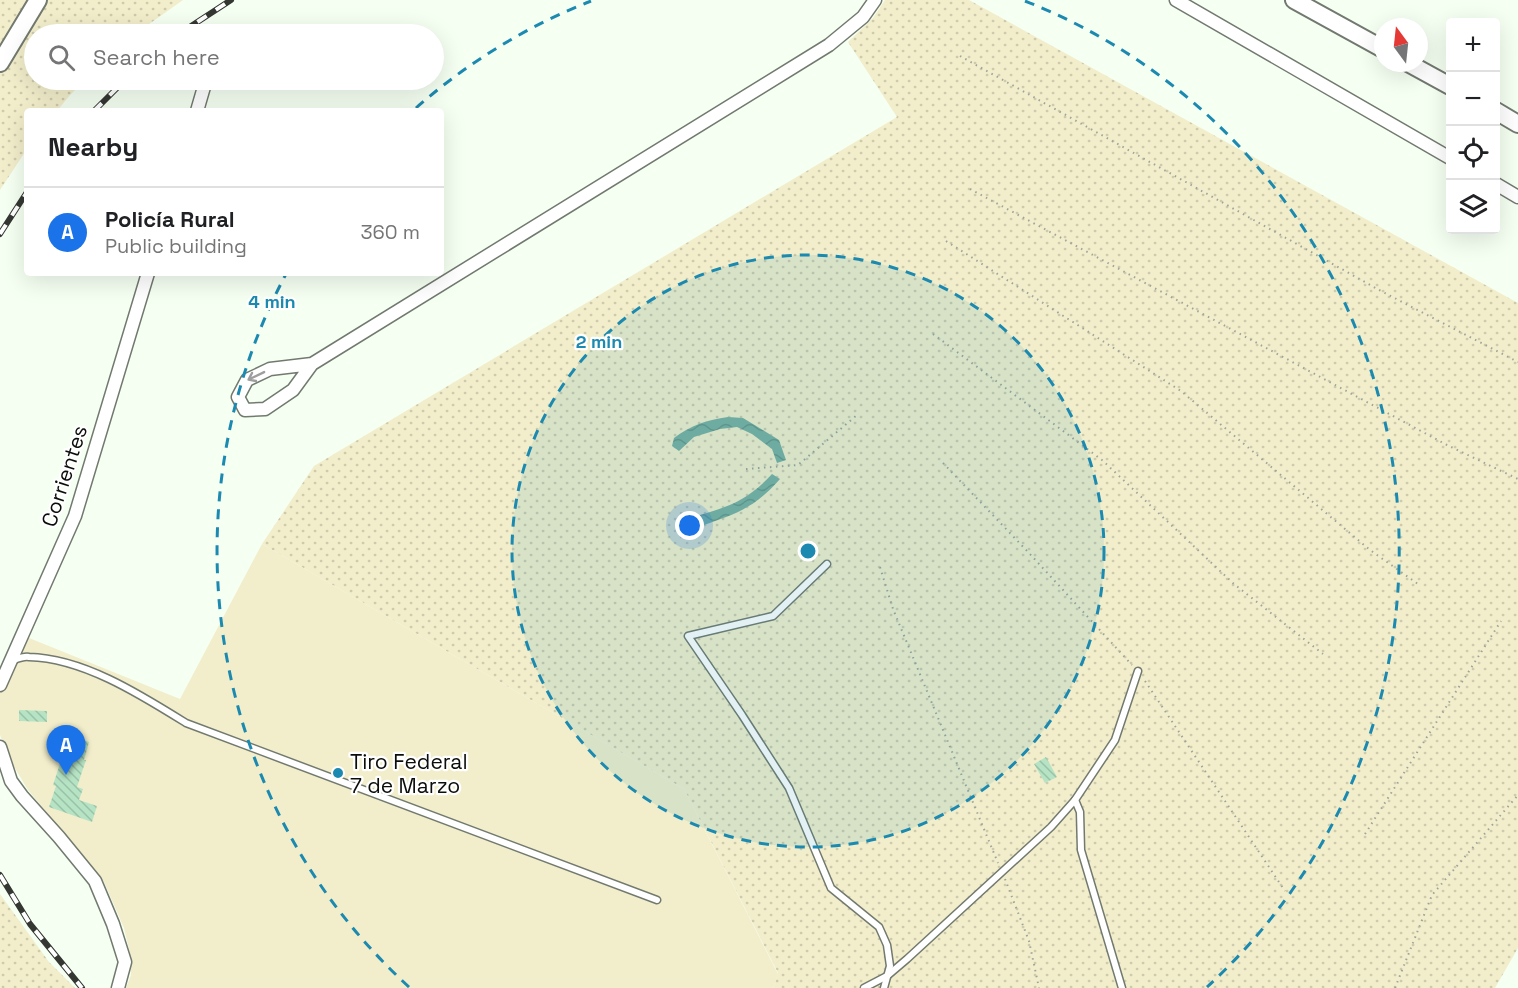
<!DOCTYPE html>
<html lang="en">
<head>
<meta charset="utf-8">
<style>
  body { margin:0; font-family:"Space Grotesk",sans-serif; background:#f6f6f6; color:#202124 }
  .controls { position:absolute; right:18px; top:18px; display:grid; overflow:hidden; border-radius:6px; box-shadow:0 6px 24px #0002 }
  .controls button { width:54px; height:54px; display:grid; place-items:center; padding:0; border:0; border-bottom:2px solid #e0e0e0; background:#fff; color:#202124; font:30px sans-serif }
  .compass { position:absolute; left:1374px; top:18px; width:54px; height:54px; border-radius:50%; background:#fff; box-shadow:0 6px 24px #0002; rotate:345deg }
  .you { position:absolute; left:690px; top:526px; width:21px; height:21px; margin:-15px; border:4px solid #fff; border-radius:50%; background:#1a73e8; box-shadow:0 0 0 9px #1a73e833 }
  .badge { display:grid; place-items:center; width:39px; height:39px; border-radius:50%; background:#1a73e8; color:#fff; font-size:20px; font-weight:700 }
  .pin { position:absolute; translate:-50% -50px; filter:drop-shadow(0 2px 3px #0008) }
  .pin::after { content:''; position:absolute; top:32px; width:21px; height:18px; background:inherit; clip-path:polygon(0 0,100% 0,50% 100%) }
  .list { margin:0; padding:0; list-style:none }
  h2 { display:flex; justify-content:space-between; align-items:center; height:78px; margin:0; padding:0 24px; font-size:26px }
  h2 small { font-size:20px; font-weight:400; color:#757577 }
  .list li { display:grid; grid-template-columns:39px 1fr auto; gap:18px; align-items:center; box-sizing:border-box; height:90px; padding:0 24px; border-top:2px solid #e0e0e0 }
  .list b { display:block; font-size:22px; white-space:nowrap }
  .list p { margin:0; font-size:20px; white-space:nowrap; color:#757577 }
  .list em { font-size:20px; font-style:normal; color:#757577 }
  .icon { flex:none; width:33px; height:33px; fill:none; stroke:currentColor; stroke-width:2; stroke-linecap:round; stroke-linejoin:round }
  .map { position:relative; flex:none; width:1518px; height:988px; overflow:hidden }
  .search { position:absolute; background:#fff; box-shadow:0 6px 24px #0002; left:24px; top:24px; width:420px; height:66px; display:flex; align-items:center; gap:15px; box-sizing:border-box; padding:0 21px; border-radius:33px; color:#757577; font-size:22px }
  .panel { position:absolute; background:#fff; box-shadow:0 6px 24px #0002; left:24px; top:108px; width:420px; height:168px; border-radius:6px }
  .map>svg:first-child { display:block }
</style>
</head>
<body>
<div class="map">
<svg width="1518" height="988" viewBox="0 0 1518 988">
  <defs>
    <pattern id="green-dots" width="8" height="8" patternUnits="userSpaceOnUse" patternTransform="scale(1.5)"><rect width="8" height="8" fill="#f2eecb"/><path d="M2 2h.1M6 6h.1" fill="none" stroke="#cecbad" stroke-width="1.8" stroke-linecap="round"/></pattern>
    <pattern id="water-waves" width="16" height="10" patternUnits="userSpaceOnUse" patternTransform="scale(1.5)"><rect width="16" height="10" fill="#7ab1a0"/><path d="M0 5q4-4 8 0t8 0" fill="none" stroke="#689788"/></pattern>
    <pattern id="building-back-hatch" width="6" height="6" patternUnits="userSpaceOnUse" patternTransform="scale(1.5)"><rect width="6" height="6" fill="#b5e3c4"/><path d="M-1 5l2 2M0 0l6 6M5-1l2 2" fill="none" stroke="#9ac2a7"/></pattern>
  </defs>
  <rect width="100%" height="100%" fill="#f5fff2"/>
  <g fill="url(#green-dots)">
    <path d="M0,0H30L0,51Z"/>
    <path d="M44,0H183L135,34H34V80H85L70,95L57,111H27V149L0,190V73Z"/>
    <path d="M885,0H969L1518,303V948L1495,988H773L778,973L684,789L262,544L314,466L897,117L848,42L873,18Z"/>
    <path d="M0,894L49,962L75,988H0Z"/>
  </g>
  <path fill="#f2eecb" d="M262,544L684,789L778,974L773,988H126L131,975L130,953L124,928L104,882L28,790L9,758L0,735V692L18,653L29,638L180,699Z"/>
  <g fill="url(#water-waves)">
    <path d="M728,417L743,418L779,440L786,460L777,463L772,449L752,434L737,427L720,429L694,437L679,451L672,446L674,438C691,425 707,420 728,417Z"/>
    <path d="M772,474L780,479C754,508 740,512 704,525L698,518L700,515C732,506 750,498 772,474Z"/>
  </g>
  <g fill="url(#building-back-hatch)">
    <path d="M19,710L47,711V722L19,721Z"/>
    <path d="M75,737L89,742L84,760H86L77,787L83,789L79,800L97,806L92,822L49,807L56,786L53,785L68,739L74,741Z"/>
    <path d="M1046,757L1057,777L1045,783L1034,764Z"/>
  </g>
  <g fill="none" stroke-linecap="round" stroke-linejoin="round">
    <defs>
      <g id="lane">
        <path d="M827,564L773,616L688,636L742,715L789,788L831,888L879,927L887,945L890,966L884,988"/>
        <path d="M11,661C17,659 23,656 29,657C83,658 141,695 186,723L657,900"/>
        <path d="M1075,800L1080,812L1081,850L1122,988"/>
        <path d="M864,988L887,976L907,959L1051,827L1075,800L1115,740L1138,671"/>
      </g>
      <g id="street">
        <path d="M1176,0L1450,158"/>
        <path d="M197,111L206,80"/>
        <path d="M1496,184L1518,197"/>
        <path d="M312,364L270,369L247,380L238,397L245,410L265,409L293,390L312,364L829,45L863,17L875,0"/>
        <path d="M0,685L75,516L148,273"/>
        <path d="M0,747L11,781L22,796L59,837L95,881L113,924L125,962L118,988"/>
      </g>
      <g id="secondary">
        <path d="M1294,0L1383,49"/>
        <path d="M0,63L38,0"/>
        <path d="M1408,63L1450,86"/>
        <path d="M1496,111L1518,124"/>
      </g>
    </defs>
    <use href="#lane" stroke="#727a6f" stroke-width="9"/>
    <use href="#street" stroke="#727a6f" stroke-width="15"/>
    <use href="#secondary" stroke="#727a6f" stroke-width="20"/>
    <g stroke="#9da49b" stroke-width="2" stroke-dasharray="1.5 4.5" stroke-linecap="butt">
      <path d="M960,56L1381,291L1518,362"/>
      <path d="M970,189L1447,445L1518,479"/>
      <path d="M946,241L1181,391L1370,550L1418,584"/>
      <path d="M933,334L1102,460L1234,584L1323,654"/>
      <path d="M943,463L1029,553L1132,665"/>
      <path d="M746,469L798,465L857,415"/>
      <path d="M880,567L893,609L998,863"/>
      <path d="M1145,681L1285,891"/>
      <path d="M1365,834L1501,621"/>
      <path d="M1005,879L1029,941L1039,988"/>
      <path d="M1395,988L1432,895L1518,795"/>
    </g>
    <use href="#lane" stroke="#fff" stroke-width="6"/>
    <use href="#street" stroke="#fff" stroke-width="12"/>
    <use href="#secondary" stroke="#fff" stroke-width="16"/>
    <defs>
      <g id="rail">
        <path d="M179,34L231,0"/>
        <path d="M94,111L125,80"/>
        <path d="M0,234L27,192"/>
        <path d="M0,875L30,924L82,988"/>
      </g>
    </defs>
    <use href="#rail" stroke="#343732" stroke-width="6"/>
    <use href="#rail" stroke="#fff" stroke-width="4" stroke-dasharray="11" stroke-linecap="butt"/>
  </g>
  <defs><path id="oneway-shaft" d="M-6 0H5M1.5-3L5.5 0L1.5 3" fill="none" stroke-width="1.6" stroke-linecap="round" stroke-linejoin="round" transform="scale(1.5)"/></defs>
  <use stroke="#9d9e9d" href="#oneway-shaft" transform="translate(256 376) rotate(154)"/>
  <circle cx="808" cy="551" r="296" fill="#1c8ab0" fill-opacity=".12"/>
  <g fill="none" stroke="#1c8ab0" stroke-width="3" stroke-dasharray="10 8">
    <circle cx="808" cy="551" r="296"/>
    <path d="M409 987A591 591 0 0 1 286 274M416 108A591 591 0 0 1 591 1M1025 1A591 591 0 0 1 1207 987"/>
  </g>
  <circle fill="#1c8ab0" stroke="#fff" stroke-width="2" cx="338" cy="773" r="6"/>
  <g text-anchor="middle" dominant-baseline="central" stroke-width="4.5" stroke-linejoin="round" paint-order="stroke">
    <g font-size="21" fill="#0b0d0a" stroke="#fff">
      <text transform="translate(64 476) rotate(-72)">Corrientes</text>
    </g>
    <g font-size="21" fill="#0b0d0a" stroke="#fff" text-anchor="start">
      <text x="350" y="761">Tiro Federal<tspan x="350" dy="24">7 de Marzo</tspan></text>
    </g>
  </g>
  <circle cx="808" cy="551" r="9" fill="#1c8ab0" stroke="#fff" stroke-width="3"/>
  <g font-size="18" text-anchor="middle" font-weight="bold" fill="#1c8ab0" stroke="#fff" stroke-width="4.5" stroke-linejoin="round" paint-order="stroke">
    <text x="272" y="308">4 min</text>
    <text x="599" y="348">2 min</text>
  </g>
</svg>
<div class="controls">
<button>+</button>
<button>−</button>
<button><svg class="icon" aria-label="locate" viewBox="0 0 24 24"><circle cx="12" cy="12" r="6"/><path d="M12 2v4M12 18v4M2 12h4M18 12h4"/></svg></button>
<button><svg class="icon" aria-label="layers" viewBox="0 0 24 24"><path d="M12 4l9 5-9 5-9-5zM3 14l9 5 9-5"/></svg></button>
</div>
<svg class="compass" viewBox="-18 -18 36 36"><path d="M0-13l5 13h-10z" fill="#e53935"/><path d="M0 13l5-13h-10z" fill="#757577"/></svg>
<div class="you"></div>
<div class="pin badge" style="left:66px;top:775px">A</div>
<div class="search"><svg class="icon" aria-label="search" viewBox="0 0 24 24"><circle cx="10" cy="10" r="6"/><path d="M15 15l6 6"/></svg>Search here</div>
<section class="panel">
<h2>Nearby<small></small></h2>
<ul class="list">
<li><span class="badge">A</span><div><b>Policía Rural</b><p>Public building</p></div><em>360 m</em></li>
</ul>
</section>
</div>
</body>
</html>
